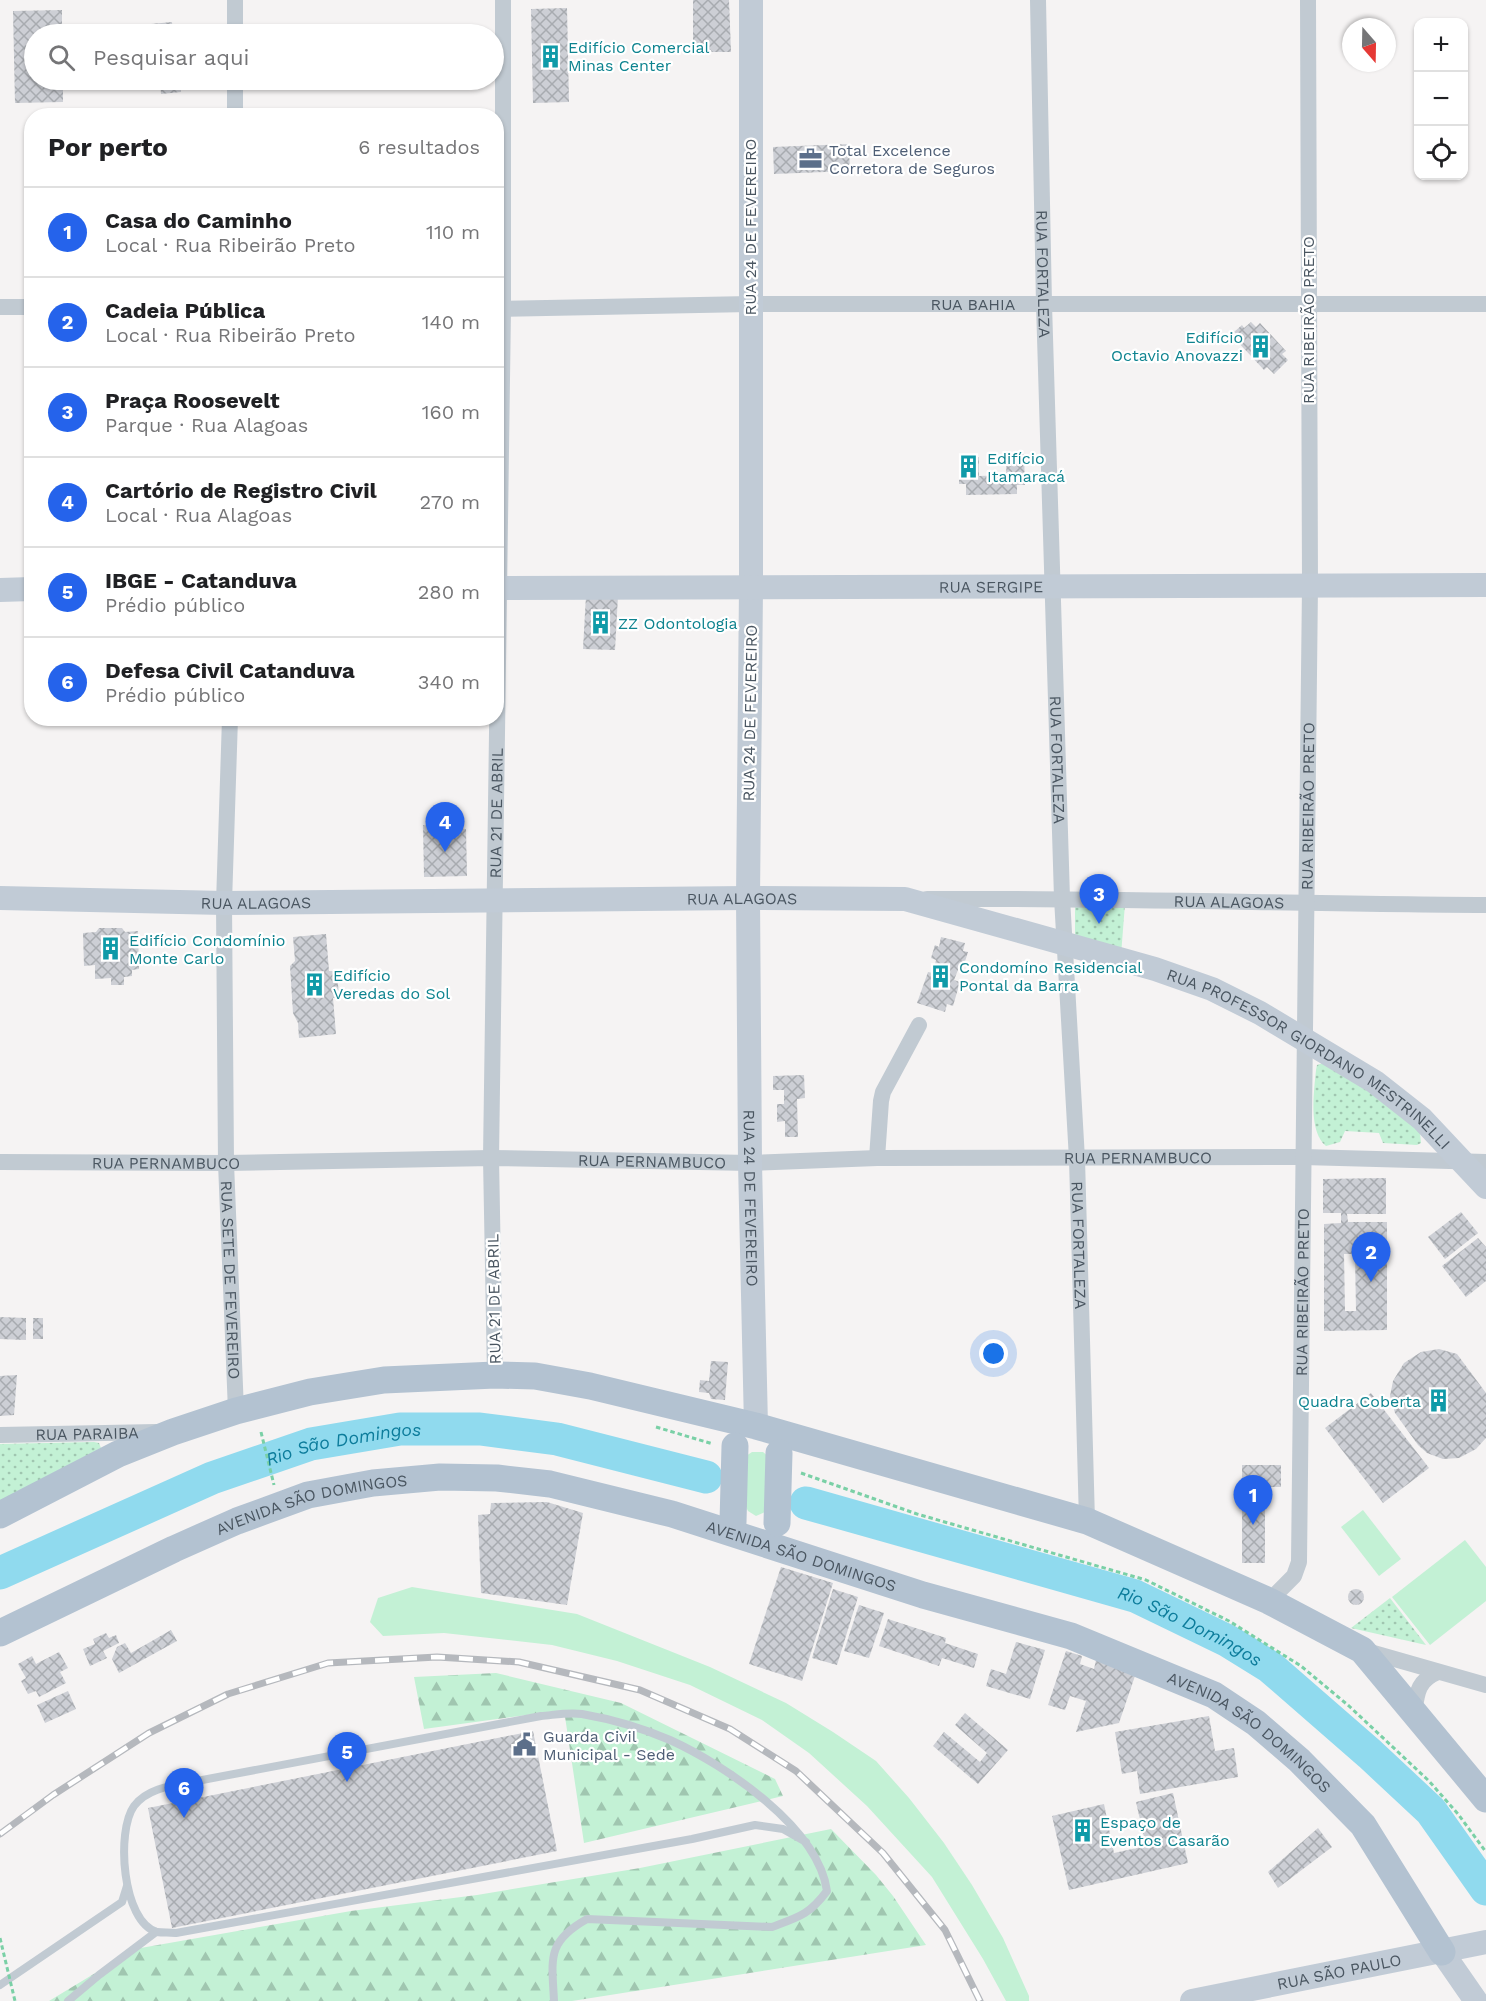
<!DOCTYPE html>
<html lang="pt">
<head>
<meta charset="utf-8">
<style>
  body { margin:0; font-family:"Work Sans",sans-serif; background:#f2f2f2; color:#202124 }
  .controls { position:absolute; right:18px; top:18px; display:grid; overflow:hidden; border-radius:12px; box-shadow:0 2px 4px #0004 }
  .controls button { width:54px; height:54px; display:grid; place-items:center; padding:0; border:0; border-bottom:2px solid #e0e0e0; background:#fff; color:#202124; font:30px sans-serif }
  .compass { position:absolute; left:1342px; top:18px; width:54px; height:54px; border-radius:50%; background:#fff; box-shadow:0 2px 4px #0004; rotate:160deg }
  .you { position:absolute; left:994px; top:1354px; width:21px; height:21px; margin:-15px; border:4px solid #fff; border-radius:50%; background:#1a73e8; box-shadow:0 0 0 9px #1a73e833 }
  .badge { display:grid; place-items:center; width:39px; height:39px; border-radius:50%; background:#2563eb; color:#fff; font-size:20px; font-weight:700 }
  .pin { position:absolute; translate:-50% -50px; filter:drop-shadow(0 2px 3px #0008) }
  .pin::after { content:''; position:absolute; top:32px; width:21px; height:18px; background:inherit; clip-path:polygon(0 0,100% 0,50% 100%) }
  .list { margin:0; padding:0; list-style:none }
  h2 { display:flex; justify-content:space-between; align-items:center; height:78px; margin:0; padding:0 24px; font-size:26px }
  h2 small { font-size:20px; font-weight:400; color:#757577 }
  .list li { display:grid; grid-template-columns:39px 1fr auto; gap:18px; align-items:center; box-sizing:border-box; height:90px; padding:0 24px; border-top:2px solid #e0e0e0 }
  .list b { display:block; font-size:22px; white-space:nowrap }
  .list p { margin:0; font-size:20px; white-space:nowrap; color:#757577 }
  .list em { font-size:20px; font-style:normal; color:#757577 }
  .icon { flex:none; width:33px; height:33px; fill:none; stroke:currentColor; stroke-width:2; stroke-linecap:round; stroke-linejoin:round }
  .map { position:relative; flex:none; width:1486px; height:2001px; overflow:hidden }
  .search { position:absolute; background:#fff; box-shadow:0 2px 4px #0004; left:24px; top:24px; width:480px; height:66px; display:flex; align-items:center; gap:15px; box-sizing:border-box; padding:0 21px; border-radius:33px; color:#757577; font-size:22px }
  .panel { position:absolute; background:#fff; box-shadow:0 2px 4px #0004; left:24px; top:108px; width:480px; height:618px; border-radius:24px }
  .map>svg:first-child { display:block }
</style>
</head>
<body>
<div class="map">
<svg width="1486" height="2001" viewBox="0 0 1486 2001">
  <defs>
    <pattern id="forest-firs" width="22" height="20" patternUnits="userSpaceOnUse" patternTransform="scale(1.5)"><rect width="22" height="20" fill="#c3f1d5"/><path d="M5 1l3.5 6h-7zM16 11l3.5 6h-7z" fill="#a0c6b0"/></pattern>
    <pattern id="park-dots" width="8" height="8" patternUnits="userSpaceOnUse" patternTransform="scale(1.5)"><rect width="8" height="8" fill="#c3f1d5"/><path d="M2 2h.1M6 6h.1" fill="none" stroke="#a0c6b0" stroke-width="1.8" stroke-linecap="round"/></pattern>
    <pattern id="building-cross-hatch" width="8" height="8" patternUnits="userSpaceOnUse" patternTransform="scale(1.5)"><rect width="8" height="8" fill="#cdcfd5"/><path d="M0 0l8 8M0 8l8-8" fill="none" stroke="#a8abb0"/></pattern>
  </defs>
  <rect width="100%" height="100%" fill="#f5f3f3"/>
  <g fill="#c3f1d5">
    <path d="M752,1452H763L769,1457L765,1512L756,1516L748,1511L745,1505L746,1456Z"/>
    <path d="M1363,1510L1401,1559L1379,1576L1341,1527Z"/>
    <path d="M1465,1540L1486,1567V1601L1430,1645L1392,1597Z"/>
    <path d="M412,1587L577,1614L710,1667L786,1703L833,1732L876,1761L909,1798L944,1843L972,1885L1003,1938L1029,1996V2001H1006L983,1959L932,1877L867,1806L809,1753L762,1720L690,1685L617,1661L552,1645L444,1633L383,1636L370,1622L378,1598Z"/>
  </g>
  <g fill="url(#forest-firs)">
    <path d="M496,1673L621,1703L775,1779L783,1796L584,1843L564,1710L424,1729L414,1677Z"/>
    <path d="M831,1829L876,1875L893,1896L926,1945L572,2001H49L135,1949L351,1911L477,1895L640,1868Z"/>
  </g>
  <g fill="url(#park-dots)">
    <path d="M1075,903L1125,904L1121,955L1075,943Z"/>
    <path d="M1323,1063H1328L1406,1118L1420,1133L1421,1143L1417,1145L1383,1143L1379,1133L1345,1131L1340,1142L1326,1146C1308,1131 1314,1091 1316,1070L1317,1065Z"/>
    <path d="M94,1442L99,1443L101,1448L0,1501V1444Z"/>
    <path d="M1390,1598L1426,1645L1351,1628Z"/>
  </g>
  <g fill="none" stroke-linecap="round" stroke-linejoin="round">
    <g stroke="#90daee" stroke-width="33">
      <path id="s1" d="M806,1503L1135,1596L1228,1641L1270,1667L1370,1754L1431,1811L1486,1889"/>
      <path id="s2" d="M0,1573L212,1478L311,1444L400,1429H480L557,1439L706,1477"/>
    </g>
  </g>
  <g fill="url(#building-cross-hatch)" fill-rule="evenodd">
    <path d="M693,0H729L731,52H693Z"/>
    <path d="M567,8L569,102L533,103L531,9Z"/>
    <path d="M62,10V34H34V80H63V102L15,103L13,11Z"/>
    <path d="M172,22L173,34H152L151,24Z"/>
    <path d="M160,80H181V92L161,94Z"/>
    <path d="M849,144L850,171L774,174L773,147Z"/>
    <path d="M1251,322L1256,327L1260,323L1286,351L1282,354L1288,360L1274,374L1267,367L1264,370L1237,341L1240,339L1234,332L1242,325L1244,328Z"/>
    <path d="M1007,454H1024L1025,485H1017V494L966,495V484H959V458L979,457V476L1006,475Z"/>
    <path d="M586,595L618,596L615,650L583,649Z"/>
    <path d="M423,825L466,829L467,876L424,877Z"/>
    <path d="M99,928H122L125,932L138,931L139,969L132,970V976L124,977V985H111V978L95,979V965L84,966L83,933L96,932Z"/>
    <path d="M326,934L329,971H337L339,997L333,998L336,1034L299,1038L298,1023L293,1013L290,966L295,961L293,937Z"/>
    <path d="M941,937L965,943L963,951L968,952L962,971L958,970L954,980L960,982L953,1006L947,1004L945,1012L917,1003L928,972L933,973L936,960L931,958L935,945L939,947Z"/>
    <path d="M804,1075L805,1098L797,1099L798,1137H785V1121L777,1122V1104H784V1090H773V1076Z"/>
    <path d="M1386,1178V1214H1347L1348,1222H1387V1330L1324,1331V1224L1341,1223V1213H1323V1179ZM1344,1254H1355L1356,1311H1345Z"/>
    <path d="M1461,1212L1478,1233L1445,1259L1428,1237Z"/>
    <path d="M1478,1238L1486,1247V1281L1466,1297L1442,1266Z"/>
    <path d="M0,1317L26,1318V1340L0,1339Z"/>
    <rect x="33" y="1318" width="10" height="21"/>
    <path d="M1439,1349L1457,1354L1486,1393V1438L1476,1449L1459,1458L1443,1459L1427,1453L1418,1445L1395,1413L1390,1396L1393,1381L1404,1363L1421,1352Z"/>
    <path d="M711,1361L728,1362L725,1400L711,1399L709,1393L699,1392L700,1380L709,1381Z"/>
    <path d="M17,1375L14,1415L0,1416V1376Z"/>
    <path d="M1371,1393L1429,1468L1383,1503L1325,1428Z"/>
    <path d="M1242,1465H1281V1487H1265V1563H1242Z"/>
    <path d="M547,1502L583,1513L567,1605L481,1593L478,1515L490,1514L491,1503Z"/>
    <path d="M781,1567L833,1583L802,1681L749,1664Z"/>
    <circle cx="1356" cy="1597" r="8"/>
    <path d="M833,1589L858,1597L837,1665L812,1658Z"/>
    <path d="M859,1605L884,1613L869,1658L844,1651Z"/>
    <path d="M888,1619L946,1638L945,1643L978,1654L974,1668L942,1658L939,1666L879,1646Z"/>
    <path d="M171,1630L177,1641L119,1673L112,1659L117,1647L125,1643L131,1653Z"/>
    <path d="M106,1633L109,1638L116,1635L119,1643L103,1651L107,1658L90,1666L83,1649L95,1644L93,1639Z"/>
    <path d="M1016,1642L1045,1650L1030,1699L986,1686L991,1669L1006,1674Z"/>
    <path d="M1066,1651L1082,1656L1080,1664L1094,1669L1096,1660L1136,1673L1119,1723L1076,1732L1086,1701L1070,1696L1065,1710L1048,1705Z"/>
    <path d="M59,1652L68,1668L60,1672L66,1683L39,1697L36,1691L28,1694L21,1681L26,1678L18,1664L32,1656L36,1664Z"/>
    <path d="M68,1691L76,1709L45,1723L37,1705Z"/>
    <path d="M965,1713L1008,1750L978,1784L933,1746L944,1732L980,1762L987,1753L955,1725Z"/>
    <path d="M1209,1716L1215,1751L1234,1748L1238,1777L1140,1794L1137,1771L1122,1774L1115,1732Z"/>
    <path d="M533,1731L557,1851L172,1928L148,1808Z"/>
    <path d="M1173,1793L1188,1863L1069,1890L1052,1816L1104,1804L1114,1853L1146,1846L1136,1802Z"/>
    <path d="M1318,1828L1332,1847L1278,1888L1268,1872Z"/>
  </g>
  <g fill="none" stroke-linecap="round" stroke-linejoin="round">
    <g stroke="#7ad0a6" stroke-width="3" stroke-dasharray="4.5 3" stroke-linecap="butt">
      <path d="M656,1427L713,1444"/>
      <path d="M261,1432L274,1485"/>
      <path d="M801,1473L917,1514L1146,1580L1229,1621L1301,1666L1349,1706L1429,1781L1458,1814L1486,1852"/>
    </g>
    <g stroke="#c1cad2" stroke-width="8">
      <path d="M0,1985L122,1902L127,1886"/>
      <path d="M68,2001L99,1975L156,1932"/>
      <path d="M554,2001C552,1959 546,1942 587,1919L772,1927C799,1917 809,1915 827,1891C818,1827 725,1765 670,1740C642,1728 611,1719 582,1714C569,1712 554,1715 541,1716L197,1781C176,1785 148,1787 134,1806C116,1831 122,1922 157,1932C163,1933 170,1932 176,1933L692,1839L755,1825L783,1829L806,1842"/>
    </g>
    <g stroke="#c1cad2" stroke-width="16">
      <path id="s3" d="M1038,0L1044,304L1062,898L1077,1159L1087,1521"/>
      <path d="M235,34V0"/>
      <path d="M235,116V80"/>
      <path d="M0,307H32"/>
      <path id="s4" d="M496,309L750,304H1486"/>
      <path id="s5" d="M230,718L224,903L226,1163L236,1411"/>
      <path id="s6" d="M927,899C1113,898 1299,904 1486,905"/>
      <path d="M877,1158L881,1101L883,1092L919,1025"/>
      <path id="s7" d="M0,1162L226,1163L491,1158L750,1163L877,1158L1303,1157L1486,1162"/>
      <path id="s8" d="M495,1375L491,1158L503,309V0"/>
      <path id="s9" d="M0,1435L157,1432"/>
      <path id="s10" d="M1269,1601L1294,1576L1299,1562L1310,585L1308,0"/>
      <path d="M1363,1650L1486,1685"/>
      <path d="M1414,1714C1417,1693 1417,1681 1438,1672"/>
    </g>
    <g stroke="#c1cbd6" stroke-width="24">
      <path id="s11" d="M751,0V587L748,898L750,1163L756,1426"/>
      <path id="s12" d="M496,588L1486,585"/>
      <path d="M0,590L32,589"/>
      <path id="s13" d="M0,898L224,903L748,898L905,899L1155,969L1212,989L1260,1013L1375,1082L1422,1119L1486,1187"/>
      <path d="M1442,1952L1476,2001"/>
      <path id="s14" d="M1192,2001L1486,1942"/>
    </g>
    <g stroke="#b3c2d1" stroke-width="27">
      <path d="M0,1515L118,1454L173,1432L236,1411L310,1392L384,1380L495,1375L535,1376L590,1386L756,1426L1087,1521L1269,1601L1362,1650L1486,1799"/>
      <path id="s15" d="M0,1633L174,1549L237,1521L308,1495L373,1483L440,1477L497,1478L550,1484L672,1514L923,1595L1071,1636L1214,1695L1256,1723L1299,1760L1363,1825L1442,1952"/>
    </g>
    <defs>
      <path id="rail" d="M0,1834L53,1795L149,1733L228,1694L328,1663L437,1657L519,1662L640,1690L730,1729L796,1771L883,1853L945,1930L980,2001"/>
    </defs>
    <use href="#rail" stroke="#b5b8bd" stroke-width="7"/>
    <use href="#rail" stroke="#fff" stroke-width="4.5" stroke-dasharray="14" stroke-linecap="butt"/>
    <path stroke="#7ad0a6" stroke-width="3" stroke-dasharray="4.5 3" stroke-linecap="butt" d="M0,1938L15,2001"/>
    <g stroke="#b3c2d1" stroke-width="27">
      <path d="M733,1522L735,1446"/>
      <path d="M777,1523L779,1453"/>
    </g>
  </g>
  <defs>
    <symbol id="building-bare" viewBox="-9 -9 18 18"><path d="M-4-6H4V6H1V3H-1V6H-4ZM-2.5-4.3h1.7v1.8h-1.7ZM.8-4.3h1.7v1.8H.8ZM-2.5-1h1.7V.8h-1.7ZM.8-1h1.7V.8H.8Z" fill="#0f9aa8" stroke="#fff" stroke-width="2.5" paint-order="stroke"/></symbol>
    <symbol id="office-bare" viewBox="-9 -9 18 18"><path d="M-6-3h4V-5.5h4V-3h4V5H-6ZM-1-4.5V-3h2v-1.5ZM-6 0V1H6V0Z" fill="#5c6f8a" stroke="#fff" stroke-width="2.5" paint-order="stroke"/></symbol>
    <symbol id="civic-bare" viewBox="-9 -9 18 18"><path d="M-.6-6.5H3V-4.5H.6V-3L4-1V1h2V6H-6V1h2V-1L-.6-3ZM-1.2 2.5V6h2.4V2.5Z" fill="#5c6f8a" stroke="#fff" stroke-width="2.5" paint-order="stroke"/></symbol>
  </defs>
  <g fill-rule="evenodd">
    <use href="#building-bare" x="534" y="40" width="33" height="33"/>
    <use href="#office-bare" x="794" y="142" width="33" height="33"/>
    <use href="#building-bare" x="1244" y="330" width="33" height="33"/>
    <use href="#building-bare" x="952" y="450" width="33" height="33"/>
    <use href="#building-bare" x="584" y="606" width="33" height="33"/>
    <use href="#building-bare" x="94" y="932" width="33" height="33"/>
    <use href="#building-bare" x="924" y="960" width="33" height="33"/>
    <use href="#building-bare" x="298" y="968" width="33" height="33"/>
    <use href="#building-bare" x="1422" y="1384" width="33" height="33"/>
    <use href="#civic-bare" x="508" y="1728" width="33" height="33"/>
    <use href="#building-bare" x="1066" y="1814" width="33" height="33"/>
  </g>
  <g text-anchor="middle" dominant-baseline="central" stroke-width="4.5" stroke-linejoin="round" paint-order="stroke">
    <g font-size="16" fill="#0d838f" stroke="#fff" text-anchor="start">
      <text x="568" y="47">Edifício Comercial<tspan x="568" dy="18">Minas Center</tspan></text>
      <text x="1243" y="337" text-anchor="end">Edifício<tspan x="1243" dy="18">Octavio Anovazzi</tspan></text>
      <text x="987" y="458">Edifício<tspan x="987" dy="18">Itamaracá</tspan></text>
      <text x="618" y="623">ZZ Odontologia</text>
      <text x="129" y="940">Edifício Condomínio<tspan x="129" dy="18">Monte Carlo</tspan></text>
      <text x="959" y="967">Condomíno Residencial<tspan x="959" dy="18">Pontal da Barra</tspan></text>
      <text x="333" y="975">Edifício<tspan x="333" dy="18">Veredas do Sol</tspan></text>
      <text x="1421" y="1401" text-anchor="end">Quadra Coberta</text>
      <text x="1100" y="1822">Espaço de<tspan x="1100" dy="18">Eventos Casarão</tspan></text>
    </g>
    <g font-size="16" fill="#4e5e75" stroke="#fff" text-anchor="start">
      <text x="829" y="150">Total Excelence<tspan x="829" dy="18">Corretora de Seguros</tspan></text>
      <text x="543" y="1736">Guarda Civil<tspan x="543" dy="18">Municipal - Sede</tspan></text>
    </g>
    <g font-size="16" fill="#4a5661" stroke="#fff">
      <text transform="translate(750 227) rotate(-90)">RUA 24 DE FEVEREIRO</text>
      <text stroke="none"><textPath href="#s3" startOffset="274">RUA FORTALEZA</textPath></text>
      <text stroke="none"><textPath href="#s4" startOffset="477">RUA BAHIA</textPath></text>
      <text transform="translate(1308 320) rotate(-90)">RUA RIBEIRÃO PRETO</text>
      <text stroke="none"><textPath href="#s12" startOffset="495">RUA SERGIPE</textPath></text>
      <text transform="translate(750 713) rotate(-89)">RUA 24 DE FEVEREIRO</text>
      <text stroke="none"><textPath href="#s3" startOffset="760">RUA FORTALEZA</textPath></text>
      <text stroke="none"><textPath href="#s10" startOffset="806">RUA RIBEIRÃO PRETO</textPath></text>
      <text stroke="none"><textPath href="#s8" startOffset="562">RUA 21 DE ABRIL</textPath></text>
      <text stroke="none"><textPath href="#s13" startOffset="742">RUA ALAGOAS</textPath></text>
      <text stroke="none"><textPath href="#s13" startOffset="256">RUA ALAGOAS</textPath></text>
      <text stroke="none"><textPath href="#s6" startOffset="302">RUA ALAGOAS</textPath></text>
      <text stroke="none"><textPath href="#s13" startOffset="1344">RUA PROFESSOR GIORDANO MESTRINELLI</textPath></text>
      <text stroke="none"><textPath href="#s7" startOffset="1138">RUA PERNAMBUCO</textPath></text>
      <text stroke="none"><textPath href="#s7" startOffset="652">RUA PERNAMBUCO</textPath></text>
      <text stroke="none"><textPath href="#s7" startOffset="166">RUA PERNAMBUCO</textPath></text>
      <text stroke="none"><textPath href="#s11" startOffset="1198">RUA 24 DE FEVEREIRO</textPath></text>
      <text stroke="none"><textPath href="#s3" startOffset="1246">RUA FORTALEZA</textPath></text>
      <text stroke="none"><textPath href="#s5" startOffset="562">RUA SETE DE FEVEREIRO</textPath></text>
      <text stroke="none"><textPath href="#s10" startOffset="320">RUA RIBEIRÃO PRETO</textPath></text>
      <text transform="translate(494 1299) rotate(-91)">RUA 21 DE ABRIL</text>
      <text stroke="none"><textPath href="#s9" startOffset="87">RUA PARAIBA</textPath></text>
      <text stroke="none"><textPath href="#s15" startOffset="339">AVENIDA SÃO DOMINGOS</textPath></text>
      <text stroke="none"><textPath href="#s15" startOffset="843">AVENIDA SÃO DOMINGOS</textPath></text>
      <text stroke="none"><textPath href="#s15" startOffset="1329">AVENIDA SÃO DOMINGOS</textPath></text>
      <text stroke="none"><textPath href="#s14" startOffset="150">RUA SÃO PAULO</textPath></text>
    </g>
    <g font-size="18" font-style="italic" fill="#0c7c9b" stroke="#fff">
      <text stroke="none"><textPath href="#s2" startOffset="369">Rio São Domingos</textPath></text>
      <text stroke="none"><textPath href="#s1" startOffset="404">Rio São Domingos</textPath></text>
    </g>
  </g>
</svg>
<div class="controls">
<button>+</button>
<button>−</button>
<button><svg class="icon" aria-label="locate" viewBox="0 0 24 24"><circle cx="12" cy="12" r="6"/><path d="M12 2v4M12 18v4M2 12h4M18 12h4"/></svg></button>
</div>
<svg class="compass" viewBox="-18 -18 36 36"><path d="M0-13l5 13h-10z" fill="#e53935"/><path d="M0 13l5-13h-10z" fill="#757577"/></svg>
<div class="you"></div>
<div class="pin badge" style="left:1253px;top:1525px">1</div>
<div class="pin badge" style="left:1371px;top:1282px">2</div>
<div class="pin badge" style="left:1099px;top:924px">3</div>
<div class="pin badge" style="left:445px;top:852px">4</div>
<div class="pin badge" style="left:347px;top:1782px">5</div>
<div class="pin badge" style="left:184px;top:1818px">6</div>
<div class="search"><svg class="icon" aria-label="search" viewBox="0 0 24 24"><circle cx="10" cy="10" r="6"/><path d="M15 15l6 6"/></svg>Pesquisar aqui</div>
<section class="panel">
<h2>Por perto<small>6 resultados</small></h2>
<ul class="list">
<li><span class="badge">1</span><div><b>Casa do Caminho</b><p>Local · Rua Ribeirão Preto</p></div><em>110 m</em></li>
<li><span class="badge">2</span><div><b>Cadeia Pública</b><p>Local · Rua Ribeirão Preto</p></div><em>140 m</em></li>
<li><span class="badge">3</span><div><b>Praça Roosevelt</b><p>Parque · Rua Alagoas</p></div><em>160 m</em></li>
<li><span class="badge">4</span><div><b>Cartório de Registro Civil</b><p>Local · Rua Alagoas</p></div><em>270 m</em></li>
<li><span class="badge">5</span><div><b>IBGE - Catanduva</b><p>Prédio público</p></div><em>280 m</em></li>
<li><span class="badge">6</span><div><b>Defesa Civil Catanduva</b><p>Prédio público</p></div><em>340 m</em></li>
</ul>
</section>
</div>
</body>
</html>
